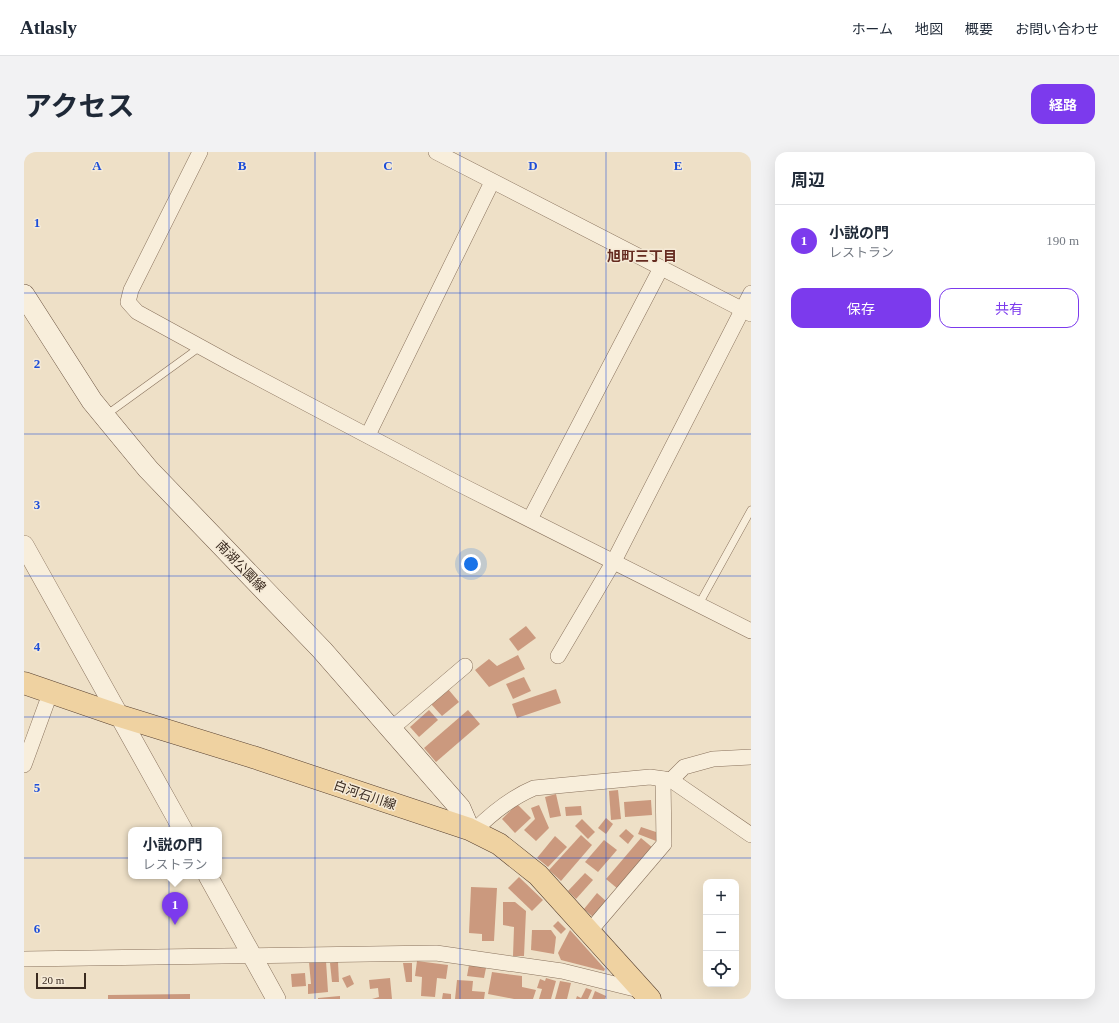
<!DOCTYPE html>
<html lang="ja">
<head>
<meta charset="utf-8">
<style>
  body { margin:0; font-family:"Times New Roman","Noto Sans JP",serif; background:#f2f2f3; color:#1f2937 }
  .controls { position:absolute; right:12px; bottom:12px; display:grid; overflow:hidden; border-radius:8px; box-shadow:0 4px 16px #0002 }
  .controls button { width:36px; height:36px; display:grid; place-items:center; padding:0; border:0; border-bottom:1px solid #e0e1e3; background:#fff; color:#1f2937; font:20px sans-serif }
  .scale { position:absolute; left:12px; bottom:10px; width:50px; box-sizing:border-box; padding-left:4px; border:2px solid #3a2b20; border-top:0; font-size:11px; line-height:14px; white-space:nowrap; color:#3a2b20; -webkit-text-stroke:3px #f5ead7; paint-order:stroke }
  .you { position:absolute; left:447px; top:412px; width:14px; height:14px; margin:-10px; border:3px solid #fff; border-radius:50%; background:#1a73e8; box-shadow:0 0 0 6px #1a73e833 }
  .badge { display:grid; place-items:center; width:26px; height:26px; border-radius:50%; background:#7c3aed; color:#fff; font-size:13px; font-weight:700 }
  .pin { position:absolute; translate:-50% -33px; filter:drop-shadow(0 1px 2px #0008) }
  .pin::after { content:''; position:absolute; top:21px; width:14px; height:12px; background:inherit; clip-path:polygon(0 0,100% 0,50% 100%) }
  .popup { position:absolute; left:104px; top:675px; width:94px; height:52px; box-sizing:border-box; display:grid; place-content:center; border-radius:8px; background:#fff; filter:drop-shadow(0 1px 3px #0005); font-size:13px; white-space:nowrap; color:#747a83 }
  .popup b { font-size:15px; color:#1f2937 }
  .popup::after { content:''; position:absolute; left:50%; top:100%; margin-left:-8px; border:8px solid transparent; border-top-color:#fff }
  .list { margin:0; padding:0; list-style:none }
  h2 { display:flex; justify-content:space-between; align-items:center; height:52px; margin:0; padding:0 16px; font-size:17px }
  h2 small { font-size:13px; font-weight:400; color:#747a83 }
  .list li { display:grid; grid-template-columns:26px 1fr auto; gap:12px; align-items:center; box-sizing:border-box; height:72px; padding:0 16px; border-top:1px solid #e0e1e3 }
  .list b { display:block; font-size:15px; white-space:nowrap }
  .list p { margin:0; font-size:13px; white-space:nowrap; color:#747a83 }
  .list em { font-size:13px; font-style:normal; color:#747a83 }
  .actions { display:flex; gap:8px; padding:12px 16px }
  .actions a { flex:1; padding:9px 0; border:1px solid #7c3aed; border-radius:12px; text-align:center; font-size:14px; color:#7c3aed }
  .actions .main { background:#7c3aed; color:#fff }
  .icon { flex:none; width:22px; height:22px; fill:none; stroke:currentColor; stroke-width:2; stroke-linecap:round; stroke-linejoin:round }
  .map { position:relative; flex:none; width:727px; height:847px; overflow:hidden; border-radius:12px }
  header { display:flex; align-items:center; gap:24px; box-sizing:border-box; height:56px; padding:0 20px; background:#fff; border-bottom:1px solid #e0e1e3 }
  header strong { font-size:19px }
  nav { display:flex; gap:22px; margin-inline-start:auto; font-size:14px }
  .intro { display:flex; align-items:center; justify-content:space-between; box-sizing:border-box; height:96px; padding:0 24px }
  h1 { margin:0; font-size:28px }
  .button { padding:10px 18px; border-radius:12px; background:#7c3aed; color:#fff; font-size:14px; font-weight:700 }
  main { display:flex; gap:24px; padding:0 24px }
  aside { flex:1; background:#fff; border-radius:12px; box-shadow:0 4px 16px #0002 }
  .map>svg:first-child { display:block }
</style>
</head>
<body>
<header>
<strong>Atlasly</strong>
<nav><a>ホーム</a><a>地図</a><a>概要</a><a>お問い合わせ</a></nav>
</header>
<div class="intro"><h1>アクセス</h1><a class="button">経路</a></div>
<main>
<div class="map">
<svg width="727" height="847" viewBox="0 0 727 847">
  <rect width="100%" height="100%" fill="#eee0c7"/>
  <g fill="#cb997e">
    <path d="M502,474L512,486L494,499L485,487Z"/>
    <path d="M494,503L501,517L465,535L451,518L465,507L473,514Z"/>
    <path d="M500,525L507,539L489,547L482,532Z"/>
    <path d="M424,537L435,550L418,564L407,552Z"/>
    <path d="M532,537L537,551L493,566L488,552Z"/>
    <path d="M405,558L414,568L395,585L386,575Z"/>
    <path d="M444,558L456,572L412,610L400,596Z"/>
    <path d="M594,638L597,667L587,668L585,639Z"/>
    <path d="M532,642L537,664L526,666L521,645Z"/>
    <path d="M627,648L628,663L601,665L600,650Z"/>
    <path d="M493,652L507,666L491,681L478,667Z"/>
    <path d="M515,653L525,676L512,689L500,678L511,667L507,656Z"/>
    <path d="M557,654L558,663L542,664L541,655Z"/>
    <path d="M582,666L589,672L582,682L574,676Z"/>
    <path d="M558,667L571,680L564,687L551,674Z"/>
    <path d="M617,675L635,681L632,689L614,682Z"/>
    <path d="M602,677L610,684L604,692L595,684Z"/>
    <path d="M557,683L568,693L537,729L525,718Z"/>
    <path d="M531,684L543,695L524,715L513,706Z"/>
    <path d="M617,686L629,696L594,737L582,727Z"/>
    <path d="M580,688L593,698L574,720L561,710Z"/>
    <path d="M561,721L569,728L552,747L544,739Z"/>
    <path d="M495,725L519,748L508,759L484,736Z"/>
    <path d="M447,735L473,736L470,789H458V782L445,781Z"/>
    <path d="M573,741L582,749L569,765L560,757Z"/>
    <path d="M479,750H491L502,759L500,804H489L490,775L479,773Z"/>
    <path d="M534,769L542,777L537,782L529,774Z"/>
    <path d="M508,778H527L532,785L530,802L507,798Z"/>
    <path d="M546,778L581,817L580,819L537,808L534,801Z"/>
    <path d="M302,809L304,840L284,842V832H287L285,810Z"/>
    <path d="M393,809L424,813L422,827L413,826L411,845L397,844L398,825L391,824Z"/>
    <path d="M314,810L315,830H308L306,811Z"/>
    <path d="M379,811H388V830H382Z"/>
    <path d="M445,813L462,816L460,826L443,824Z"/>
    <path d="M468,820L498,824V835L512,838L509,847H490L464,842Z"/>
    <path d="M281,821L282,834L268,835L267,822Z"/>
    <path d="M326,823L330,832L323,836L318,826Z"/>
    <path d="M366,826L368,847H348L355,845L354,836L346,837L345,828Z"/>
    <path d="M522,826L532,829L527,847H515L518,837L513,836L516,827L521,829Z"/>
    <path d="M433,828L449,829L448,839L461,840L460,847H431Z"/>
    <path d="M536,829L547,831L543,847H531Z"/>
    <path d="M562,836L568,838L564,847H552L553,844L557,846Z"/>
    <path d="M571,839L582,844L581,847H568Z"/>
    <path d="M419,841L427,842V847H418Z"/>
    <path d="M166,842V847H84V843Z"/>
    <path d="M316,844V847H294V846Z"/>
  </g>
  <g fill="none" stroke-linecap="round" stroke-linejoin="round">
    <defs>
      <g id="service">
        <path d="M82,263L176,195"/>
        <path d="M675,452L727,358"/>
      </g>
      <g id="minor">
        <path d="M176,0L107,138L104,150L113,160L206,211L433,331L727,479"/>
        <path d="M412,0L727,162"/>
        <path d="M344,283L468,30"/>
        <path d="M506,367L637,116"/>
        <path d="M534,504L590,409L727,141"/>
        <path d="M367,577L441,514"/>
        <path d="M0,613L27,539"/>
        <path d="M647,628L660,615L689,607L727,605"/>
        <path d="M450,679C468,661 486,646 510,636L626,625L647,628L727,683"/>
        <path d="M565,780L640,692L639,627"/>
        <path d="M0,807L412,801L538,819L619,839"/>
      </g>
      <g id="tertiary">
        <path d="M0,393L159,678"/>
        <path d="M184,724L252,847"/>
      </g>
      <path id="secondary" d="M0,143L68,249L124,317L298,498L436,656L445,677"/>
      <path id="primary" d="M0,531L96,564L229,605L445,677L475,692L514,723L626,847"/>
    </defs>
    <use href="#service" stroke="#89725d" stroke-width="8"/>
    <use href="#minor" stroke="#89725d" stroke-width="16"/>
    <use href="#tertiary" stroke="#89725d" stroke-width="20"/>
    <use href="#secondary" stroke="#6b5340" stroke-width="22"/>
    <use href="#primary" stroke="#574031" stroke-width="23"/>
    <use href="#service" stroke="#f8eedb" stroke-width="7"/>
    <use href="#minor" stroke="#f8eedb" stroke-width="15"/>
    <use href="#tertiary" stroke="#f8eedb" stroke-width="19"/>
    <use href="#secondary" stroke="#f8eedb" stroke-width="21"/>
    <use href="#primary" stroke="#efd2a1" stroke-width="22"/>
  </g>
  <path fill="none" stroke="#1d4ed8" stroke-width="1" stroke-opacity="0.55" d="M145,0V847M291,0V847M436,0V847M582,0V847M0,141H727M0,282H727M0,424H727M0,565H727M0,706H727"/>
  <g text-anchor="middle" dominant-baseline="central" stroke-width="3" stroke-linejoin="round" paint-order="stroke">
    <g font-size="13" fill="#3a2b20" stroke="#f5ead7">
      <text transform="translate(217 414) rotate(46)">南湖公園線</text>
      <text transform="translate(341 643) rotate(19)">白河石川線</text>
    </g>
    <g font-size="14" font-weight="bold" fill="#652b20" stroke="#f5ead7">
      <text x="618" y="104">旭町三丁目</text>
    </g>
  </g>
  <g font-size="13" text-anchor="middle" font-weight="bold" fill="#1d4ed8" stroke="#f5ead7" stroke-width="3" stroke-linejoin="round" paint-order="stroke">
    <text x="73" y="18">A</text>
    <text x="218" y="18">B</text>
    <text x="364" y="18">C</text>
    <text x="509" y="18">D</text>
    <text x="654" y="18">E</text>
    <text x="13" y="75">1</text>
    <text x="13" y="216">2</text>
    <text x="13" y="357">3</text>
    <text x="13" y="499">4</text>
    <text x="13" y="640">5</text>
    <text x="13" y="781">6</text>
  </g>
</svg>
<div class="controls">
<button>+</button>
<button>−</button>
<button><svg class="icon" aria-label="locate" viewBox="0 0 24 24"><circle cx="12" cy="12" r="6"/><path d="M12 2v4M12 18v4M2 12h4M18 12h4"/></svg></button>
</div>
<div class="scale">20 m</div>
<div class="you"></div>
<div class="pin badge" style="left:151px;top:773px">1</div>
<div class="popup"><b>小説の門</b>レストラン</div>
</div>
<aside>
<h2>周辺<small></small></h2>
<ul class="list">
<li><span class="badge">1</span><div><b>小説の門</b><p>レストラン</p></div><em>190 m</em></li>
</ul>
<div class="actions"><a class="main">保存</a><a>共有</a></div>
</aside>
</main>
</body>
</html>
